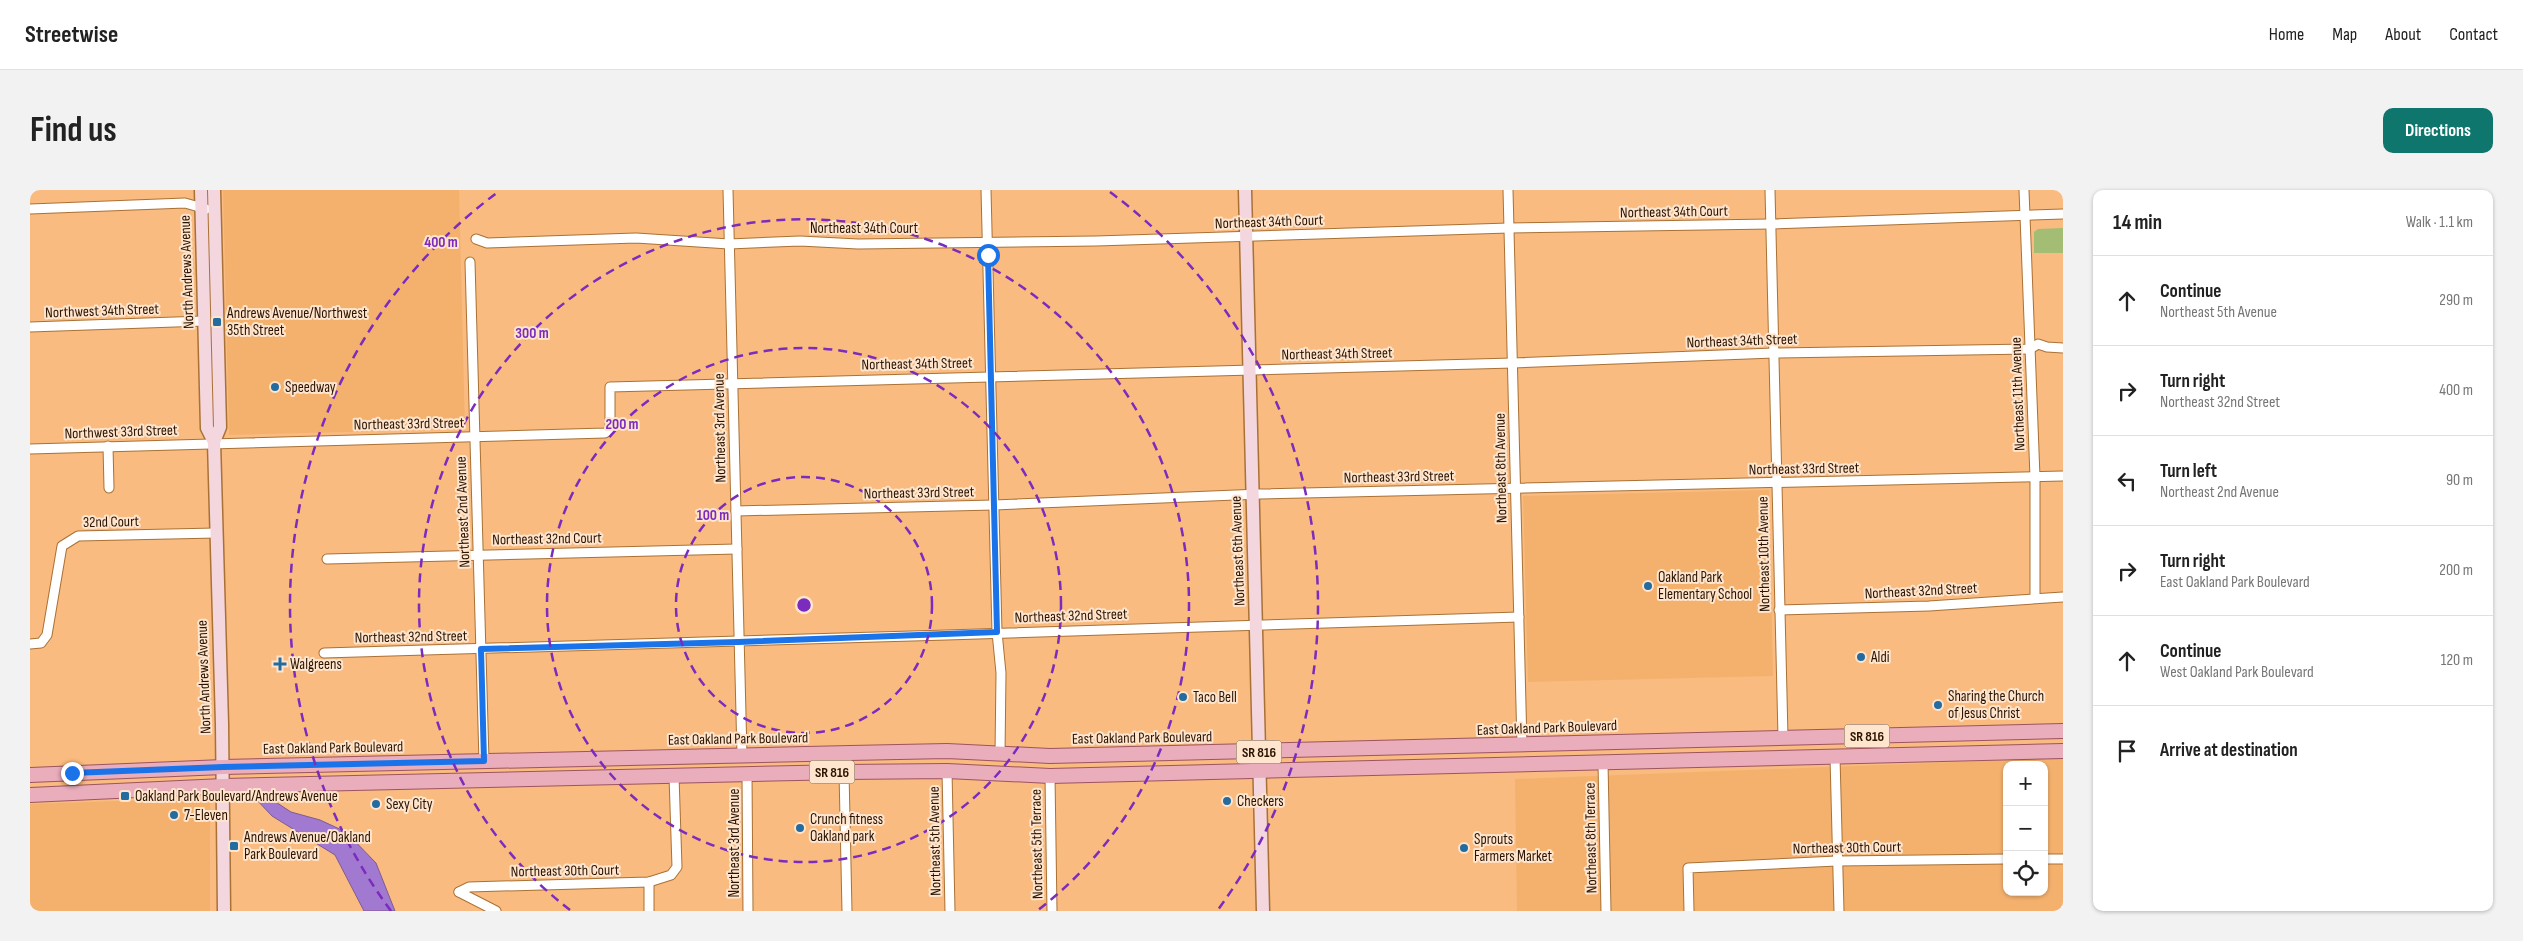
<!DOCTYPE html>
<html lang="en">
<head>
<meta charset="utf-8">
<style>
  body { margin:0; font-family:"Sofia Sans Condensed",sans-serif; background:#f2f2f2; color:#222 }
  .controls { position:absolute; right:15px; bottom:15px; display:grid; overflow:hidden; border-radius:10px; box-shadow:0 1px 4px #0004 }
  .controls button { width:45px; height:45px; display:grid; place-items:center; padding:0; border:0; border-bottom:1px solid #e0e0e0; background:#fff; color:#222; font:25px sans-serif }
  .stop { position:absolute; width:15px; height:15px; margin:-11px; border:4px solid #1a73e8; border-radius:50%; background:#fff }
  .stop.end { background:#1a73e8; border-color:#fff; box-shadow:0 1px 5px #0008 }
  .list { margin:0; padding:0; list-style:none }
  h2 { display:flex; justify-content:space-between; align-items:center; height:65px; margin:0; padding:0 20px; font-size:21px }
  h2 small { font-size:16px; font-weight:400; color:#767676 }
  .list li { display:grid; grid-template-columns:32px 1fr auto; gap:15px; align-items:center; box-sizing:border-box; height:90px; padding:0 20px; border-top:1px solid #e0e0e0 }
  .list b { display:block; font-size:19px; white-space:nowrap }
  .list p { margin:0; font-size:16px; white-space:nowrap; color:#767676 }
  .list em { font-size:16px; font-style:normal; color:#767676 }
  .icon { flex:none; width:28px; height:28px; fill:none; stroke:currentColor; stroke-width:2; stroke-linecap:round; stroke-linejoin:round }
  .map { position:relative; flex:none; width:2033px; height:721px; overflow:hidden; border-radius:10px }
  header { display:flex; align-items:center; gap:30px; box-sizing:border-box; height:70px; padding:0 25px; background:#fff; border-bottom:1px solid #e0e0e0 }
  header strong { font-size:24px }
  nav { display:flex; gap:28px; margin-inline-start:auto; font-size:18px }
  .intro { display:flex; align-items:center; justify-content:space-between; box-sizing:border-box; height:120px; padding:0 30px }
  h1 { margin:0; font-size:35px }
  .button { padding:12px 22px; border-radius:10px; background:#0f766e; color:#fff; font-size:18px; font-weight:700 }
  main { display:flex; gap:30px; padding:0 30px }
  aside { flex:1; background:#fff; border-radius:10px; box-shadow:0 1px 4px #0004 }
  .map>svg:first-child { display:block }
</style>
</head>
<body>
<header>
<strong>Streetwise</strong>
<nav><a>Home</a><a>Map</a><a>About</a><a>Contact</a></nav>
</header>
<div class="intro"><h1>Find us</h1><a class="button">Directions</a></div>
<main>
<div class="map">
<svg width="2033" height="721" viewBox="0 0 2033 721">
  <rect width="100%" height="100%" fill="#f9bb7f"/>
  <g fill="#f4b16e" fill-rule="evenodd">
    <path d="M193,0H429L435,239L199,245Z"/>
    <path d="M1739,300L1743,486L1498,492L1493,306Z"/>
    <path d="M2033,568V721H1487L1485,589ZM1977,575H2014V702H1977Z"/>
    <path d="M180,608V721H0V614Z"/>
  </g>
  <path fill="#a3bd75" d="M2033,38V63H2004V42L2008,39Z"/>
  <path fill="#a279d0" stroke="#7e5b92" d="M224,607H238L261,622L290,630L316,642L346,673L365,721H334L305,665L242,626Z"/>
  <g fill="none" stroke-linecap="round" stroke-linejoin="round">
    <defs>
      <g id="street">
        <path d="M698,0L712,565"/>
        <path d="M956,0L967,442L971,483L970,564"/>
        <path d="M1478,0L1492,555"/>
        <path d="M1740,0L1753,547"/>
        <path d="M1994,0L2005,287V408"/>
        <path d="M0,19L155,13L176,19"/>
        <path d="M446,49L457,53L606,48L699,54L770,51L828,54L1066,51L1479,38L1741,34L2033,24"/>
        <path d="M440,72L454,571"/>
        <path d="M0,137L174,131"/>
        <path d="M78,256L79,298"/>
        <path d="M0,259L575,243L580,240V197L1483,173L1744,163L2000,159L2008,154L2017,157L2033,158"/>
        <path d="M706,321L964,315L1230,304L2033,286"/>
        <path d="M297,369L707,359"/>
        <path d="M1749,420L1899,416L2033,407"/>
        <path d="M0,454L11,453L17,445L32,356L48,346L186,343"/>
        <path d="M294,463C692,453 1091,439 1489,427"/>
        <path d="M1805,567L1809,721"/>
        <path d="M1573,573L1576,721"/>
        <path d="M917,581L920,721"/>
        <path d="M814,582L817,721"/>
        <path d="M717,584L718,721"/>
        <path d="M1020,586L1022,721"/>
        <path d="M2014,669H2033"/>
        <path d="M619,692V721"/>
        <path d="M429,702L439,697L619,692L641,685L647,677L644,586"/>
        <path d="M429,702L466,721"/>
        <path d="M1659,721L1658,678L1807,671L1977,669"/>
      </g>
      <g id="secondary">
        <path d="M171,0L177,238L184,252L192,534L194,721"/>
        <path d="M1215,0L1233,721"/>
        <path d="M184,252L190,237L184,0"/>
      </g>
      <g id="primary">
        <path d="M0,585L193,577L820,563L917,561L1020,566L2033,541"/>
        <path d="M0,605L193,596L814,582L917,581L1020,586L2033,561"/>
      </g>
    </defs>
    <use href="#street" stroke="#aa7135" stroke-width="11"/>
    <use href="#secondary" stroke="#aa7135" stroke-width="15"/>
    <use href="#primary" stroke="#9d545e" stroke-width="16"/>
    <use href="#street" stroke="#fff" stroke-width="9"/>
    <use href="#secondary" stroke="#f4d6de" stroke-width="12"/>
    <use href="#primary" stroke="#e9adbc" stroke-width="14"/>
  </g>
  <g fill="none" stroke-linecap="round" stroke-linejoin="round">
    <path stroke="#1a73e8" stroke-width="6" d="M42,583L193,577L454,571L451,459L709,452L967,442L958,65"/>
  </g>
  <g fill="none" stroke="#7b2cbf" stroke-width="2.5" stroke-dasharray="9 6">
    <circle cx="774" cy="415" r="128"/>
    <circle cx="774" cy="415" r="257"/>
    <path d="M540 720A385 385 0 1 1 1008 720"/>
    <path d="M361 721A514 514 0 0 1 468 2M1080 2A514 514 0 0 1 1187 721"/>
  </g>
  <g fill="#246b9f" stroke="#ffe5ce" stroke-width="2">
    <rect x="182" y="127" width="10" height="10" rx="2.5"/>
    <circle cx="245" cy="197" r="5"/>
    <circle cx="1618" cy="396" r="5"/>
    <circle cx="1831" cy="467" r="5"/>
    <path d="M247.5 466.5h5v5h5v5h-5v5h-5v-5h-5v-5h5z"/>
    <circle cx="1153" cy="507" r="5"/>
    <circle cx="1908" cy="515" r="5"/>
    <rect x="90" y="601" width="10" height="10" rx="2.5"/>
    <circle cx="1197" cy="611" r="5"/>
    <circle cx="346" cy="614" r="5"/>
    <circle cx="144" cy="625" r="5"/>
    <circle cx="770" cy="638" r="5"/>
    <rect x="199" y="651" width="10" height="10" rx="2.5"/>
    <circle cx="1434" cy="658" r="5"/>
  </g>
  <g text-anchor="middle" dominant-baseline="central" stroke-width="4" stroke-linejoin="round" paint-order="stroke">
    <g fill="#ffe5ce" stroke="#6a533e" stroke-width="1">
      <rect x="1814.5" y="534.5" width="45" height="23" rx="4"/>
      <rect x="1206.5" y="550.5" width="45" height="23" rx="4"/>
      <rect x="779.5" y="570.5" width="45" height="23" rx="4"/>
    </g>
    <g font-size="14" font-weight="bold" fill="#2a1400">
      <text x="1837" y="546">SR 816</text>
      <text x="1229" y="562">SR 816</text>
      <text x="802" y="582">SR 816</text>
    </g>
    <g font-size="15" fill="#2a1400" stroke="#ffe5ce">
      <text transform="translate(1644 22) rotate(-1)">Northeast 34th Court</text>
      <text transform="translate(1239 32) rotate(-2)">Northeast 34th Court</text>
      <text x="834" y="38">Northeast 34th Court</text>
      <text transform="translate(157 82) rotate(-92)">North Andrews Avenue</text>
      <text transform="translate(72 121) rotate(-2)">Northwest 34th Street</text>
      <text transform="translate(1712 151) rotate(-2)">Northeast 34th Street</text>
      <text transform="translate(1307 164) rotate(-1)">Northeast 34th Street</text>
      <text transform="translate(887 174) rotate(-1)">Northeast 34th Street</text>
      <text transform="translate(1988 204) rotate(-92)">Northeast 11th Avenue</text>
      <text transform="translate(379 234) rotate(-1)">Northeast 33rd Street</text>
      <text transform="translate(690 238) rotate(-91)">Northeast 3rd Avenue</text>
      <text transform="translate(91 242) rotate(-2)">Northwest 33rd Street</text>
      <text transform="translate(1471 278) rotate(-91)">Northeast 8th Avenue</text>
      <text transform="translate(1774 279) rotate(-1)">Northeast 33rd Street</text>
      <text transform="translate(1369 287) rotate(-1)">Northeast 33rd Street</text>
      <text transform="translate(889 303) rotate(-1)">Northeast 33rd Street</text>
      <text transform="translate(433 322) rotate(-92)">Northeast 2nd Avenue</text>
      <text transform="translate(81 332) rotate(-1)">32nd Court</text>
      <text transform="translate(517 349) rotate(-1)">Northeast 32nd Court</text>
      <text transform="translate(1208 361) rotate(-92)">Northeast 6th Avenue</text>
      <text transform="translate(1734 364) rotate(-91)">Northeast 10th Avenue</text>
      <text transform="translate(1891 401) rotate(-3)">Northeast 32nd Street</text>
      <text transform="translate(1041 426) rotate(-2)">Northeast 32nd Street</text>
      <text transform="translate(381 447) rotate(-1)">Northeast 32nd Street</text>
      <text transform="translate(174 487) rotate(-92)">North Andrews Avenue</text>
      <text transform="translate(1517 538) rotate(-2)">East Oakland Park Boulevard</text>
      <text transform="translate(1112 548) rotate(-1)">East Oakland Park Boulevard</text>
      <text transform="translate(708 549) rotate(-1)">East Oakland Park Boulevard</text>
      <text transform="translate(303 558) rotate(-1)">East Oakland Park Boulevard</text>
      <text transform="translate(1561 648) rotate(-91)">Northeast 8th Terrace</text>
      <text transform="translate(905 651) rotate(-91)">Northeast 5th Avenue</text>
      <text transform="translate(704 653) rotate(-90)">Northeast 3rd Avenue</text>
      <text transform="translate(1007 654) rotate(-91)">Northeast 5th Terrace</text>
      <text transform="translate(1817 658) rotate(-1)">Northeast 30th Court</text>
      <text transform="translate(535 681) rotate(-1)">Northeast 30th Court</text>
    </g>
    <g font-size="15" fill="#2a1400" stroke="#ffe5ce" text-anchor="start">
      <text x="197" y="123">Andrews Avenue/Northwest<tspan x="197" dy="17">35th Street</tspan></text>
      <text x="255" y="197">Speedway</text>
      <text x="1628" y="387">Oakland Park<tspan x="1628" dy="17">Elementary School</tspan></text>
      <text x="1841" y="467">Aldi</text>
      <text x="260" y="474">Walgreens</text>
      <text x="1918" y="506">Sharing the Church<tspan x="1918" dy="17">of Jesus Christ</tspan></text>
      <text x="1163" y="507">Taco Bell</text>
      <text x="105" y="606">Oakland Park Boulevard/Andrews Avenue</text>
      <text x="1207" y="611">Checkers</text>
      <text x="356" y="614">Sexy City</text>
      <text x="154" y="625">7-Eleven</text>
      <text x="780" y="629">Crunch fitness<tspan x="780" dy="17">Oakland park</tspan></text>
      <text x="214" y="647">Andrews Avenue/Oakland<tspan x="214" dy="17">Park Boulevard</tspan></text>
      <text x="1444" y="649">Sprouts<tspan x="1444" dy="17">Farmers Market</tspan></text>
    </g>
  </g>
  <circle cx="774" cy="415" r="8" fill="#7b2cbf" stroke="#ffe5ce" stroke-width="2.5"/>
  <g font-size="15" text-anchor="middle" font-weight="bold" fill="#7b2cbf" stroke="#ffe5ce" stroke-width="4" stroke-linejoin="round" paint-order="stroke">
    <text x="411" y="57">400 m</text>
    <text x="502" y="148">300 m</text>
    <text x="592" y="239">200 m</text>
    <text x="683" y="330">100 m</text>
  </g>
</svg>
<div class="controls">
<button>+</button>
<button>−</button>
<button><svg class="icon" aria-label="locate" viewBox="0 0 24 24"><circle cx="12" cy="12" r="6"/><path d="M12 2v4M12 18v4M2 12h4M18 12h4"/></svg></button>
</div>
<div class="stop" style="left:958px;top:65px"></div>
<div class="stop end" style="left:42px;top:583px"></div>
</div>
<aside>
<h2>14 min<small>Walk · 1.1 km</small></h2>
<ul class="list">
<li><svg class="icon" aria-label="ahead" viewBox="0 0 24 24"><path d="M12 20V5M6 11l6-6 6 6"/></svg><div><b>Continue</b><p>Northeast 5th Avenue</p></div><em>290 m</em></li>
<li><svg class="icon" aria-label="right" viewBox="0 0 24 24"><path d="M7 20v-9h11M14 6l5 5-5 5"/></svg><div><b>Turn right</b><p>Northeast 32nd Street</p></div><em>400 m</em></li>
<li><svg class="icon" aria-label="left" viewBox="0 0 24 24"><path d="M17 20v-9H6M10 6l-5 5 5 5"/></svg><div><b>Turn left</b><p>Northeast 2nd Avenue</p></div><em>90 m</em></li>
<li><svg class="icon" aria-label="right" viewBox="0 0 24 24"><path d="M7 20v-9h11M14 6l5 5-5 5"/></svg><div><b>Turn right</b><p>East Oakland Park Boulevard</p></div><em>200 m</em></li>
<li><svg class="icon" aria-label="ahead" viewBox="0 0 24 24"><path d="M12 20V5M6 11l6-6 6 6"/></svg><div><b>Continue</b><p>West Oakland Park Boulevard</p></div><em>120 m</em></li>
<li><svg class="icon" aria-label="arrive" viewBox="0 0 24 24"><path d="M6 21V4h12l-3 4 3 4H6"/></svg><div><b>Arrive at destination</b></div></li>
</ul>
</aside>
</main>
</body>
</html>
